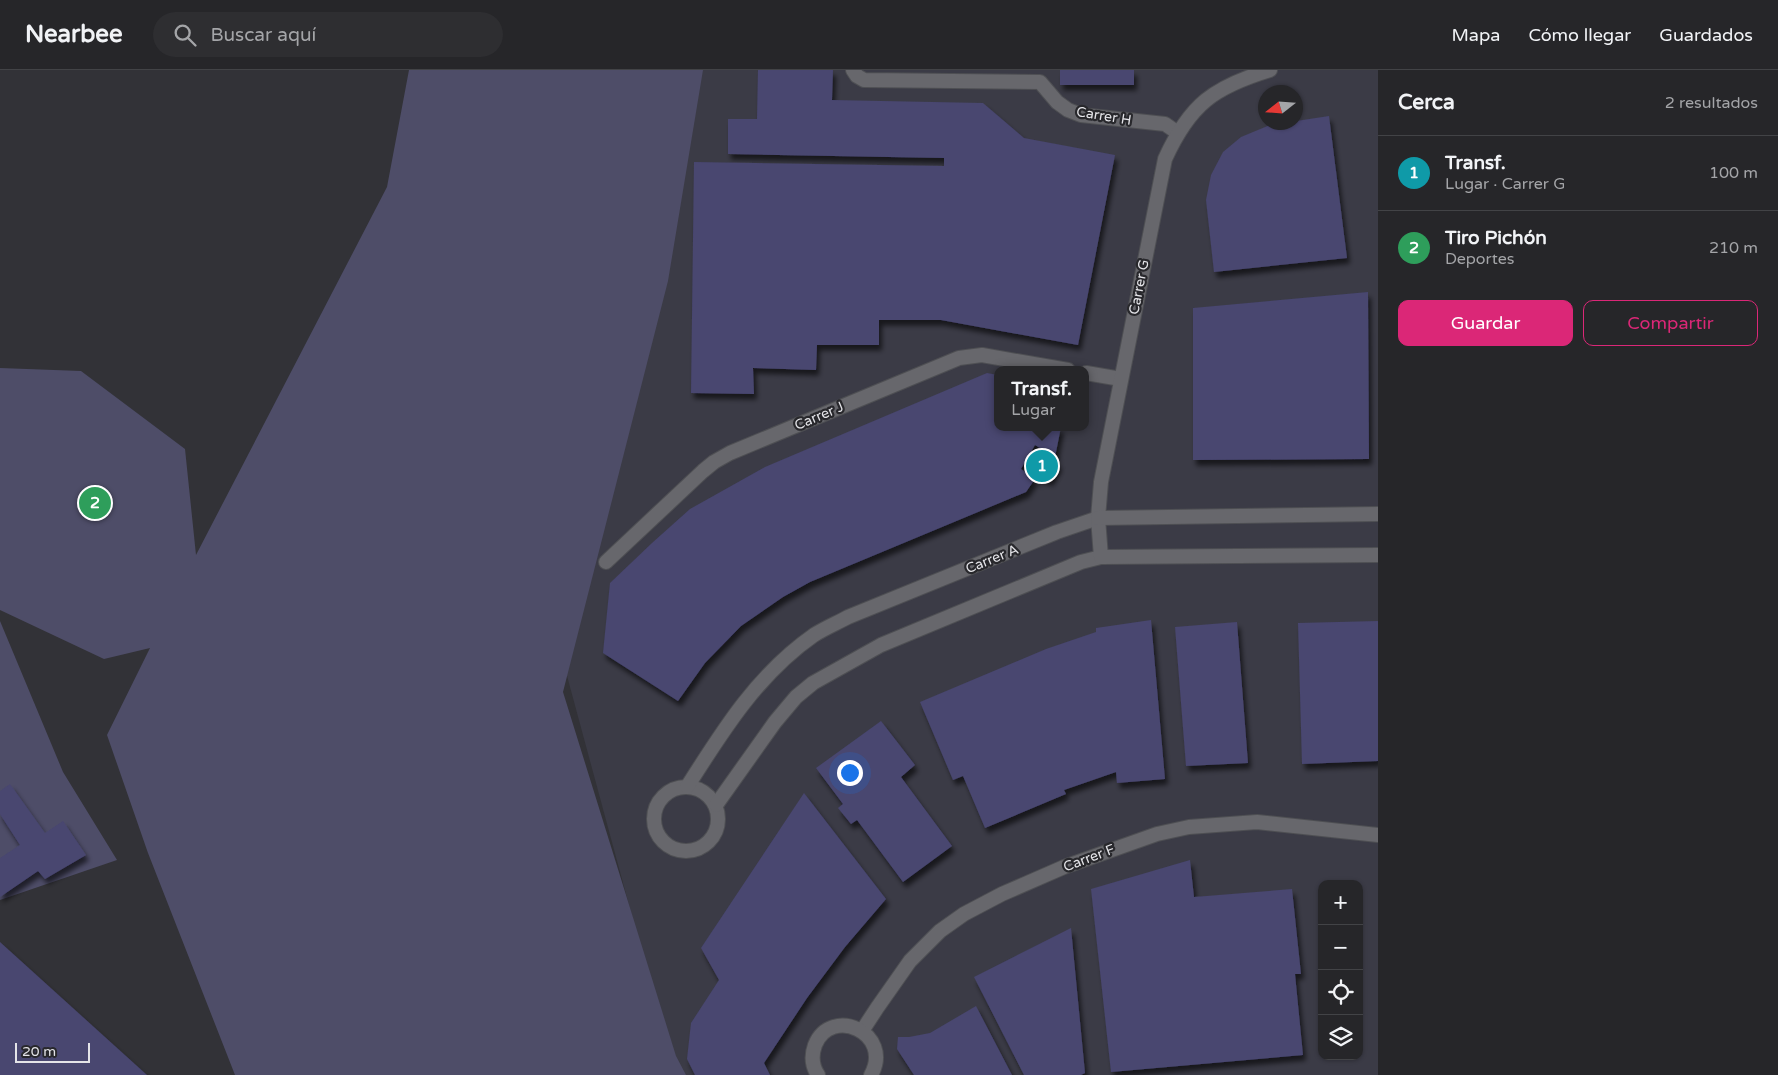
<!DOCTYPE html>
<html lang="es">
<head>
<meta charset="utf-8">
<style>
  body { margin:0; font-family:"Varela Round",sans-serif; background:#2e2e31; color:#f1f3f6 }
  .controls { position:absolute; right:15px; bottom:15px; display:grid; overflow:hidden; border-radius:10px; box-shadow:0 1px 4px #0004 }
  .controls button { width:45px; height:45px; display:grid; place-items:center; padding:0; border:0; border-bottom:1px solid #424346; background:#262629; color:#f1f3f6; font:25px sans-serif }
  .compass { position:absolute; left:1258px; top:15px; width:45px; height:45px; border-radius:50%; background:#262629; box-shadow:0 1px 4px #0004; rotate:253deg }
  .scale { position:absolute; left:15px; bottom:12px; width:75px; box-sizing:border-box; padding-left:5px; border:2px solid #e4e4e8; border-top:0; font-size:14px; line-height:18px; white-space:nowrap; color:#e4e4e8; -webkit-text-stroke:4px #28282c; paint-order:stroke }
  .you { position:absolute; left:849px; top:702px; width:18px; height:18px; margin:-12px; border:4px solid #fff; border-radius:50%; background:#1a73e8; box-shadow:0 0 0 8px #1a73e833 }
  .badge { display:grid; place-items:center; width:32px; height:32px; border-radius:50%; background:#db2777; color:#fff; font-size:16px; font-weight:700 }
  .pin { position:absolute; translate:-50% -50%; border:2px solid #fff; box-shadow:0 1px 5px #0006 }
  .popup { position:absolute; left:994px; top:296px; width:95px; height:65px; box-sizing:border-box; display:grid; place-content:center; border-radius:10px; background:#262629; filter:drop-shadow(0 1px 4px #0005); font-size:16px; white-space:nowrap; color:#a4a5a8 }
  .popup b { font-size:19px; color:#f1f3f6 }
  .popup::after { content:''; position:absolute; left:50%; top:100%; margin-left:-10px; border:10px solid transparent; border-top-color:#262629 }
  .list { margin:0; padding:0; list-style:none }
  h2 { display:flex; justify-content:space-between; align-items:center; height:65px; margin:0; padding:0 20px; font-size:21px }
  h2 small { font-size:16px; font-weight:400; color:#a4a5a8 }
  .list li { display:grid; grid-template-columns:32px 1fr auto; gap:15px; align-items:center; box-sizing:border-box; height:75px; padding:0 20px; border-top:1px solid #424346 }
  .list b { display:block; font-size:19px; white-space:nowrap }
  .list p { margin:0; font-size:16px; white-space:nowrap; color:#a4a5a8 }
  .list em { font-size:16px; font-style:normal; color:#a4a5a8 }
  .actions { display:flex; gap:10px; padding:15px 20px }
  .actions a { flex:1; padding:11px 0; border:1px solid #db2777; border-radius:10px; text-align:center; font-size:18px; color:#db2777 }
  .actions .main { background:#db2777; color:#fff }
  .icon { flex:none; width:28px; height:28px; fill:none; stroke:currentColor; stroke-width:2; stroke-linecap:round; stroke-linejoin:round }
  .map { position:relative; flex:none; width:1378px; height:1005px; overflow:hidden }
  header { display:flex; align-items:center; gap:30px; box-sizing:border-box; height:70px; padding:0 25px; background:#262629; border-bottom:1px solid #424346 }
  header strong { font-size:24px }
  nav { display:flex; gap:28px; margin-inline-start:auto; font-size:18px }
  .search { width:350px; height:45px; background:#2e2e31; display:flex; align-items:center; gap:12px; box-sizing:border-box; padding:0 18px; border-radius:28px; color:#a4a5a8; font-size:19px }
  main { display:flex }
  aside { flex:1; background:#262629 }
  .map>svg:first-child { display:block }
</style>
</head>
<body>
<header>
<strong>Nearbee</strong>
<div class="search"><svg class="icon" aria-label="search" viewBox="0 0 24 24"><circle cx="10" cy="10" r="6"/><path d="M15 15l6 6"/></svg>Buscar aquí</div>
<nav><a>Mapa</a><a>Cómo llegar</a><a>Guardados</a></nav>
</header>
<main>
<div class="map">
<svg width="1378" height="1005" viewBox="0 0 1378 1005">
  <defs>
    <filter id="shadow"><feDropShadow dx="3" dy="5.5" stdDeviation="2.5" flood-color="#0009"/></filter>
  </defs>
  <rect width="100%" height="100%" fill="#323237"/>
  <path fill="#3b3b46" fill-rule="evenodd" d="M676,0H1378V1005H675L563,591ZM1266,22H1296V52H1266ZM998,300H1086V357H998ZM1322,814H1359V986H1322Z"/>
  <g fill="#4e4d68">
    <path d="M409,0H703L668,211L563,622L676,986L686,1005H235L148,783L107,665L150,578L104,589L0,540V298L81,301L185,379L196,485L387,117Z"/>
    <path d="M0,551L63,702L117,790L0,830Z"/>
  </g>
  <g fill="#484670" filter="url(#shadow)">
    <path d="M758,0H833L832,30L983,33L1024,68L1115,85L1078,275L941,250H879V275H817L816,300L753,298L754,324L691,323L694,92L944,96V88L728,84V49H757Z"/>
    <rect x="1060" y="0" width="74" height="15"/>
    <path d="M1329,46L1347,188L1214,202L1206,130L1211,105L1223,82L1241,67L1270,55Z"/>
    <path d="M1368,222L1369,389L1193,390V238Z"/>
    <path d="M987,303L998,305V357H1061L1055,387L1035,375L1021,399L1035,409L1026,422L810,512L783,527L741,556L705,593L678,631L603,583L610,513L652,473L690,439L765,397Z"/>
    <path d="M1035,380L1059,394L1050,411L1026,397Z"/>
    <path d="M1151,550L1165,709L1117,713L1116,702L1064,720L1066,724L985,758L963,706L953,710L920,632L1046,579L1096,562V558Z"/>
    <path d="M1378,551V691L1302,694L1298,553Z"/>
    <path d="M1237,552L1248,693L1186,696L1175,557Z"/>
    <path d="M881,651L915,695L901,707L952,776L903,812L857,750L851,754L838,738L843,734L816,698Z"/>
    <path d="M10,714L45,763L63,751L86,785L45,809L38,801L0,827V788L20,775L0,744V721Z"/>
    <path d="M804,723L886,829L845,877L807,928L764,993L770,1005H695L687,989L691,953L719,910L701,878Z"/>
    <path d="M1190,790L1194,827L1292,819L1301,904H1295L1303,985L1111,1002L1091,819Z"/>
    <path d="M1071,858L1085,1003L1081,1005H1024L974,907Z"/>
    <path d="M0,872L147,1005H0Z"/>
    <path d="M976,936L1012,1005H914L897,979L898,967H909L930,963Z"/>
  </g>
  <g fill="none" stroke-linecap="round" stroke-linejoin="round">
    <defs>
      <g id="minor">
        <path d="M853,0L857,6L864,10L1040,12L1057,32L1068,40L1081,45L1165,54L1178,63"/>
        <path d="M1086,303L1121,309"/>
        <path d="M606,492L703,401L714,392L730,383L959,288L982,285L1068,300"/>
        <circle cx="686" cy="749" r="32"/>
        <path d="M687,717C723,660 758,604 814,565C825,558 837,553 848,547L1057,462L1098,448"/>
        <path d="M716,735L775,652L796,627L813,613L881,575L1081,492L1101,487"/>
        <path d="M862,961L877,938L910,891L940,861L964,844L1002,824L1064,797L1157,764L1189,757L1257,752L1378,765"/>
        <path d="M818,1005C812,996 811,986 815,975C831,935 894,963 871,1005"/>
      </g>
      <g id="tertiary">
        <path d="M1270,0C1214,17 1190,34 1165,89L1101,412L1098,448L1101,487L1378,485"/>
        <path d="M1098,448L1378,444"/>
      </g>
    </defs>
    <use href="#minor" stroke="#4e4f53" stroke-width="16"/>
    <use href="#tertiary" stroke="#4e4f53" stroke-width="16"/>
    <use href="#minor" stroke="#67676c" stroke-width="14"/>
    <use href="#tertiary" stroke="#67676c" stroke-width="14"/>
  </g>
  <g text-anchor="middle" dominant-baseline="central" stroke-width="4.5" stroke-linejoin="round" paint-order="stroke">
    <g font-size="14" fill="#e4e4e8" stroke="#28282c">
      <text transform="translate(1104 46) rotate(9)">Carrer H</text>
      <text transform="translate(1139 217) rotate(-79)">Carrer G</text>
      <text transform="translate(819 346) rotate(-23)">Carrer J</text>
      <text transform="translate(992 489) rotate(-22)">Carrer A</text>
      <text transform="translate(1089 788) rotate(-21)">Carrer F</text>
    </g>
  </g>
</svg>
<div class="controls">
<button>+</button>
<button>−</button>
<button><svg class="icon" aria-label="locate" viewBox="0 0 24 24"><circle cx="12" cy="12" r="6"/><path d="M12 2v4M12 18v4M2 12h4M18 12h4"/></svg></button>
<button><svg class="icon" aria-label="layers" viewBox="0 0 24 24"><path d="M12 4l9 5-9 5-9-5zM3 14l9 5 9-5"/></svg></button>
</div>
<svg class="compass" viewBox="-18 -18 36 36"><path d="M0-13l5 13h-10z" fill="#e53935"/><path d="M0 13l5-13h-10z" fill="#a4a5a8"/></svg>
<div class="scale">20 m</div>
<div class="you"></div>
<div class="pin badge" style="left:1042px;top:396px;background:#0f9aa8">1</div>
<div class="popup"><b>Transf.</b>Lugar</div>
<div class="pin badge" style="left:95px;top:433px;background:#2e9e5b">2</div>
</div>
<aside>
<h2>Cerca<small>2 resultados</small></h2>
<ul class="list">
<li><span class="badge" style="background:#0f9aa8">1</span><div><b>Transf.</b><p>Lugar · Carrer G</p></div><em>100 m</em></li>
<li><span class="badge" style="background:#2e9e5b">2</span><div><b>Tiro Pichón</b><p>Deportes</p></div><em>210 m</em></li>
</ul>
<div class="actions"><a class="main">Guardar</a><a>Compartir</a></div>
</aside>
</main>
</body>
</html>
